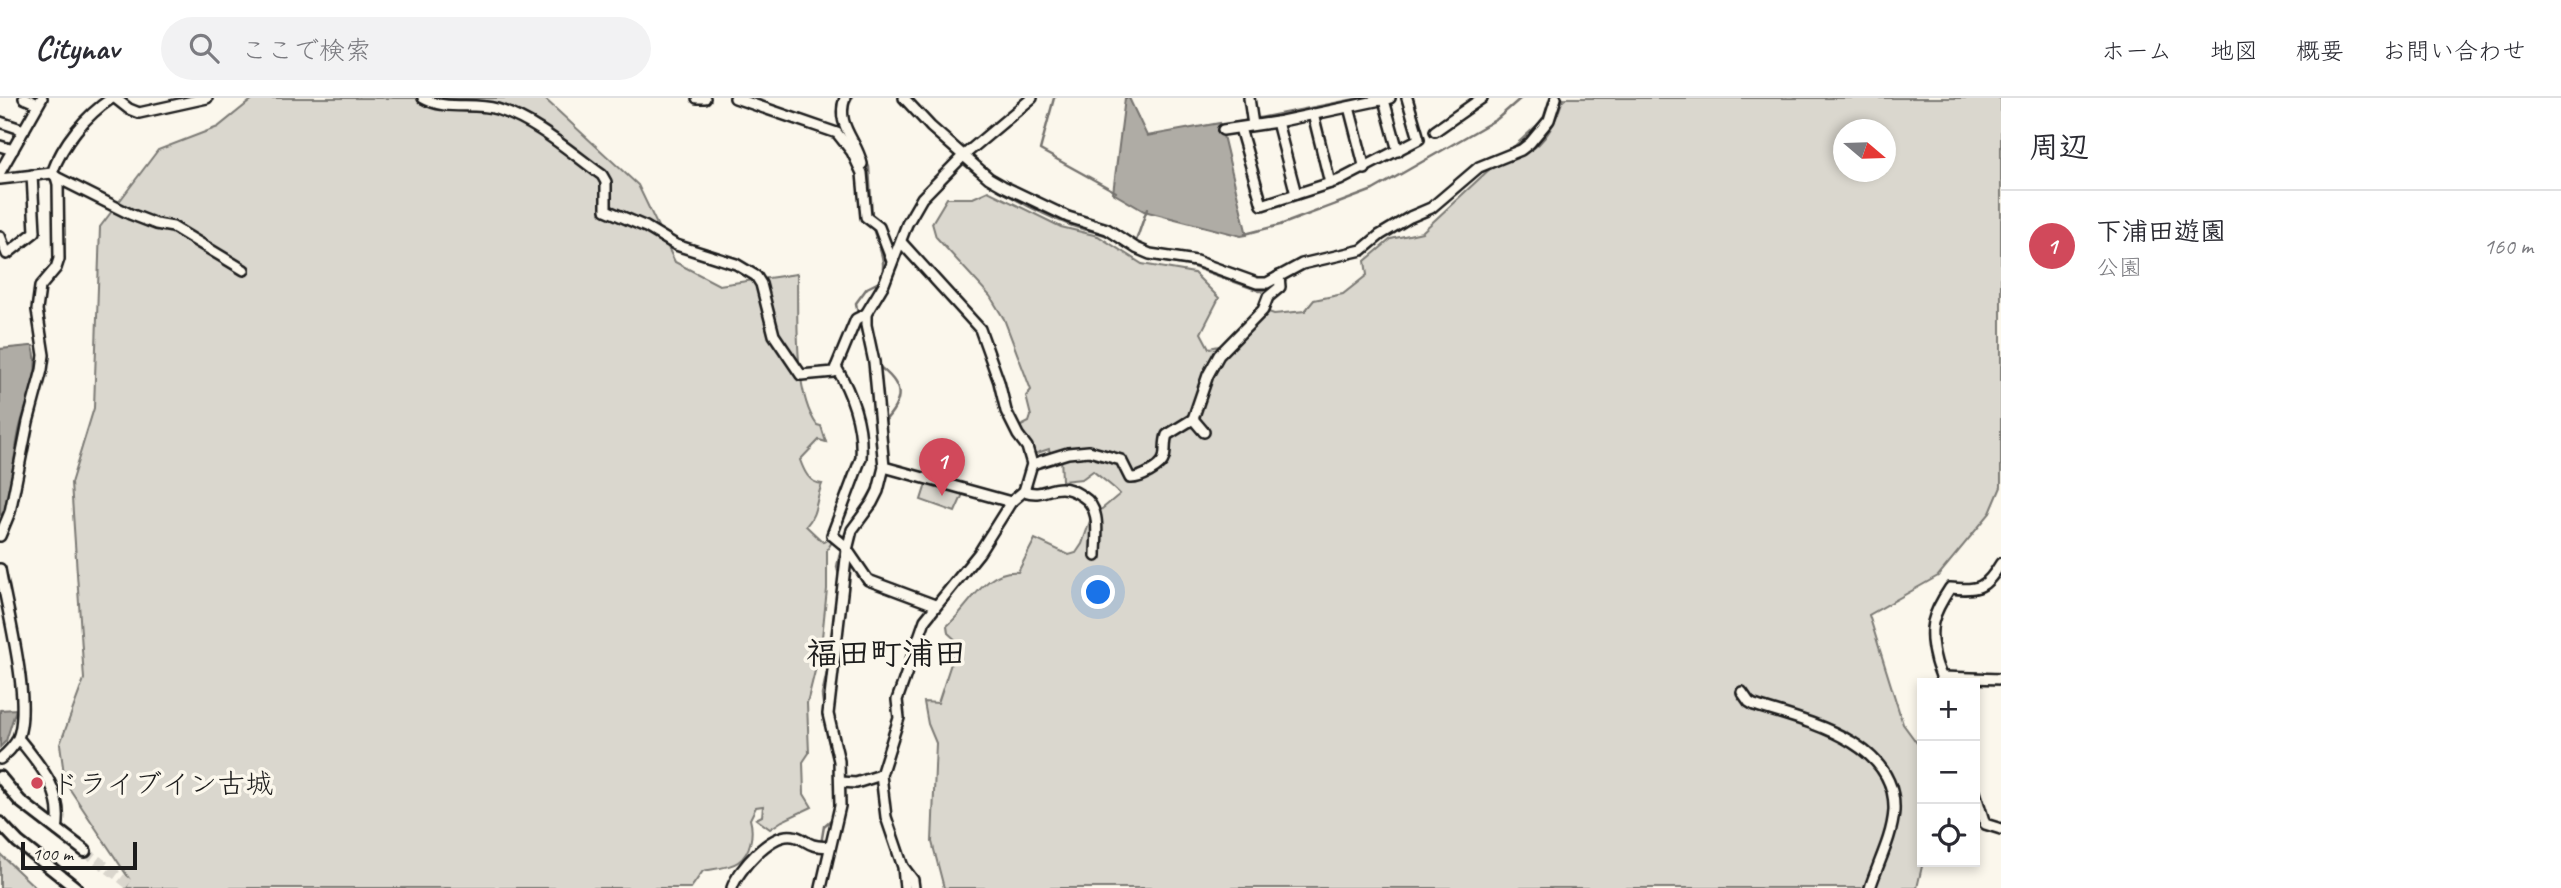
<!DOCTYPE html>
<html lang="ja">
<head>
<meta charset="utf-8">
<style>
  body { margin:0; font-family:Caveat,"Klee One",sans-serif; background:#f2f2f3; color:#2b2b33 }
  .controls { position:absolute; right:21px; bottom:21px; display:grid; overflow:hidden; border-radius:0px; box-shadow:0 4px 10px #0003 }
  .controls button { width:63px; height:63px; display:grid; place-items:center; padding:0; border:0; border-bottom:2px solid #e1e1e2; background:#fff; color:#2b2b33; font:35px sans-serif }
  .compass { position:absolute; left:1833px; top:21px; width:63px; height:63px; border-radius:50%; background:#fff; box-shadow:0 4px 10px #0003; rotate:109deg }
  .scale { position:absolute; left:21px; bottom:18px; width:116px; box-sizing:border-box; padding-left:7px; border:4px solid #1c1c1c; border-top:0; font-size:19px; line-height:24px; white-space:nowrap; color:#1c1c1c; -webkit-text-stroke:5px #fbf7ec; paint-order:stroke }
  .you { position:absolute; left:1099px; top:495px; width:24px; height:24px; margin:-18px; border:5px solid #fff; border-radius:50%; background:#1a73e8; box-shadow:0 0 0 10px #1a73e833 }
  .badge { display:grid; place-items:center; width:46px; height:46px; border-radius:50%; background:#d1495b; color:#fff; font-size:23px; font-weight:700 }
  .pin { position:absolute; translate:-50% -58px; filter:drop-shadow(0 2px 4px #0008) }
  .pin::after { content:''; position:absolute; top:37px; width:24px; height:21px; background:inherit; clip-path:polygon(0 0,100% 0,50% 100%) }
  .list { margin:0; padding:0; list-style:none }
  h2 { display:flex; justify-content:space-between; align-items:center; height:91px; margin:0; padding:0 28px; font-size:30px }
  h2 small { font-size:23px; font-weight:400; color:#7c7c81 }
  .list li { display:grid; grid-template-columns:46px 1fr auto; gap:21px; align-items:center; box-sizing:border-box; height:112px; padding:0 28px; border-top:2px solid #e1e1e2 }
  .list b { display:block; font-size:26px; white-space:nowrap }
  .list p { margin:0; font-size:23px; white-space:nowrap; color:#7c7c81 }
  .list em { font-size:23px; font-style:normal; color:#7c7c81 }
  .icon { flex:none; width:38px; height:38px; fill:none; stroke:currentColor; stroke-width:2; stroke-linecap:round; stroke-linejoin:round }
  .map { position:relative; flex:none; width:2001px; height:790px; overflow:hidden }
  header { display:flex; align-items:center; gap:42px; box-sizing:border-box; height:98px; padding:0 35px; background:#fff; border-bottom:2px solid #e1e1e2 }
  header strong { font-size:33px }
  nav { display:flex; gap:38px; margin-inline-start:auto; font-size:24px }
  .search { width:490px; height:63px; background:#f2f2f3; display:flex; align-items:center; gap:18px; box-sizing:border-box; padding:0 24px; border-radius:38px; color:#7c7c81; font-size:26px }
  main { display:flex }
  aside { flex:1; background:#fff }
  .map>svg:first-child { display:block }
</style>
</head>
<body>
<header>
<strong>Citynav</strong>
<div class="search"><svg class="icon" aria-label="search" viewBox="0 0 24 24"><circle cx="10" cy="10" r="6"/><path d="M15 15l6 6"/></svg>ここで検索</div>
<nav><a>ホーム</a><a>地図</a><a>概要</a><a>お問い合わせ</a></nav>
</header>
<main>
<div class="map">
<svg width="2001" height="790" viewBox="0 0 2001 790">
  <rect width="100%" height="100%" fill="#fbf7ec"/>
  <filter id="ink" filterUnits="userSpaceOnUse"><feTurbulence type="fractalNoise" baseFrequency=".0143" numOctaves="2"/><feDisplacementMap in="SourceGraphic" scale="14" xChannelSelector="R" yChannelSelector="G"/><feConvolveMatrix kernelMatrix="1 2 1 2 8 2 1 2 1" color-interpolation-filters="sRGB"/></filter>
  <g filter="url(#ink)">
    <g fill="#dad7ce" stroke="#7b7a75" stroke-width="2" fill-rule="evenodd">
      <path d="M254,0H544L638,87L675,164L719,187L797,176C798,217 793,295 817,327L821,328L826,344L819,342L800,362C804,373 809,385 822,386C816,400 817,417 806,428L823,444L830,441L832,444L827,452V491L821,549L807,605L809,655L803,664L804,696L812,709L782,723L770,731L756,721L762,718L763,708L756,709L750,721C754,735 751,755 738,764C730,770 712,771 703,773L691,790H126L130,782L65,684L60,646L84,581L71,385L94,310L100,129L158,52L218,29Z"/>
      <path d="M1566,0H2001V389L1990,415L1938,478L1869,517L1903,626L1922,652L1923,764L1917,790H944L932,744L936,645L928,626L924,604L938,605L958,544L948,535L947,528C970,508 985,471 1018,474L1035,441L1069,457L1076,455L1082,446L1091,420L1120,396C1112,387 1102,381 1093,373L1082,381L1062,383L1061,356L1051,358L1049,351L1034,356L1017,330L1029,324L1031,318L1026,298L1031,292L1004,221L990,198L936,139L932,125L947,100H973L988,93L1061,129L1098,138L1142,166L1194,175L1219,200L1201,235L1209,250L1239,244L1266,213L1274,216L1305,213L1314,202L1343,196L1367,177L1365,163L1391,141L1422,134ZM1843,32H1885V74H1843Z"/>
      <path d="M927,383L964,394L955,414L921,402Z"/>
      <path d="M0,756L36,790H0Z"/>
    </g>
    <g fill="#afaca5" stroke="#74726e" stroke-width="2">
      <path d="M1125,0H1129L1147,38L1220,25L1247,137L1241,138L1144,113L1113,95Z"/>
      <path d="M30,248H33C42,278 25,304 19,333C14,358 12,383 7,408L5,414L0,417V251Z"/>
      <path d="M16,611L6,643L0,649V612Z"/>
    </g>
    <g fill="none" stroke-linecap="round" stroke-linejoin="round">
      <g stroke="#74726e" stroke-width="2.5">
        <path d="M1054,0L1040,52L1116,94"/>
        <path d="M910,13L926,32L954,57"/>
        <path d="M848,23L847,5L852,0"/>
        <path d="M1219,28L1361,0"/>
        <path d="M858,45L869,69L872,119"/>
        <path d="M1525,55C1547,45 1556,22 1563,0"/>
        <path d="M961,64C990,89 1034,113 1070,127C1086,133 1101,133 1116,142"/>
        <path d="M1477,76L1509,62"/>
        <path d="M1403,128L1430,117L1467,85"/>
        <path d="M1245,136L1280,127L1373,92L1497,21L1521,0"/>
        <path d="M1135,146L1147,111"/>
        <path d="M1372,149L1398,131"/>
        <path d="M1137,155L1153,162L1191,168L1260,193L1273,188"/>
        <path d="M1284,182L1307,170L1360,156"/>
        <path d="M858,217L856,205L867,190L879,184C890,163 876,146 872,126"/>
        <path d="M859,224L871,264"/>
        <path d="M877,267C905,287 905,302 882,326"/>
        <path d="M878,376L879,362"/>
        <path d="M842,443C849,422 866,407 875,386"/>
        <path d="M840,481L837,469L841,450"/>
        <path d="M841,542L847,502"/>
        <path d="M833,547L822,597L828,641L835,666"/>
        <path d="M821,746L824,728L832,721L836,701"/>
      </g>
      <path stroke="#dad6cd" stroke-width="10" stroke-dasharray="10 5" stroke-linecap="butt" d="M85,753L134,790"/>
      <defs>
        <g id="minor">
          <path d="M24,0L38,6"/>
          <path d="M115,0L129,11L139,15L207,0"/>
          <path d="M423,0C445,13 472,4 497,11C536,23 569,53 602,77L606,84V112L646,129L676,147L736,166L756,178L761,186L774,237L801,277L834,274L856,221L866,216"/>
          <path d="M697,0H705"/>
          <path d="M735,0L837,35L852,54L862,75L866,119L879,129L892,163"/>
          <path d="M845,0C835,27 857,42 862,66"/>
          <path d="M904,0L931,29L989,80L1003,88L1068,119L1107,131L1136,150L1150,156L1196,163L1257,185H1267L1302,166L1362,152L1380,137L1410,119L1431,110L1479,69L1521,52L1530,45L1549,22L1556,0"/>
          <path d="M1249,0L1253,27"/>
          <path d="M1384,2L1398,53"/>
          <path d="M1349,9L1365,71"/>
          <path d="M1313,16L1330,85"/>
          <path d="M0,24L24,32"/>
          <path d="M1277,24L1296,96"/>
          <path d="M1240,30L1262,107L1340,82L1419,41L1407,0"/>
          <path d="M1223,32L1277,24L1390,0"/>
          <path d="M1435,33L1482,0"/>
          <path d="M0,48L13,52"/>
          <path d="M0,74L42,0"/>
          <path d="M52,75C63,45 85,18 112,0"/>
          <path d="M56,79L130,116L156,126L173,129L244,172"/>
          <path d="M0,81L52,75"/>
          <path d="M0,138L7,156L35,134L32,77"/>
          <path d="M901,144L980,231L999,284L1006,313L1018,337L1027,349L1032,366L1024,393L1011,404L979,455L925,522L897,602L899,620L881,677L886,719L903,769L905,790"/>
          <path d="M836,269C852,296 863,328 861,360L832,437L844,447L868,482L935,507"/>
          <path d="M1193,321L1208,277L1219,257L1263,212L1268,199L1280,189L1279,178"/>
          <path d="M1032,366L1068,355L1089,353L1121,362L1130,380C1139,381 1161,370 1164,360C1166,353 1164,345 1167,337L1193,321L1204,334"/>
          <path d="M884,369L1011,404"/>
          <path d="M1024,393C1042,399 1046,390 1061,390C1068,390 1076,394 1082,398C1102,410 1096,437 1096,458"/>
          <path d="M0,438L10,414L28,324L42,272L44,257L37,212L40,189L56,170L59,161L58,86L56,79L52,75"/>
          <path d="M0,471C7,512 32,603 18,640C14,649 7,655 0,661"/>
          <path d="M1942,579L2001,581"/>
          <path d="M1942,585C1942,577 1938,572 1936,564C1927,531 1932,517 1950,490C1979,493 1986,490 2001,465"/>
          <path d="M1742,594L1749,604L1754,607C1805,623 1897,643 1894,713C1892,740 1878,765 1870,790"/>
          <path d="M18,640C41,668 64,694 57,732"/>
          <path d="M841,684L856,685L881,677"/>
          <path d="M1975,694L1985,726L2001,731"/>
          <path d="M904,770L913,782L914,790"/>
          <path d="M732,790C738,772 771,734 793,738C801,739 806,745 813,747C819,749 825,748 830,749"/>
          <path d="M821,790L840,708L839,663L828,616L847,452L852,432L872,405L878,393L884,369L874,264L866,227V216L884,186L907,126L922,100L963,58L1032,0"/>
        </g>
        <g id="tertiary">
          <path d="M0,679L20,703L85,753"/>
          <path d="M0,725L18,744L76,790"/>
        </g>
      </defs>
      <use href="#minor" stroke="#1c1c1c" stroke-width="14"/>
      <use href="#tertiary" stroke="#1c1c1c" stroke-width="16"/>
      <use href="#minor" stroke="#fbf7ec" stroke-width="9"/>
      <use href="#tertiary" stroke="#fbf7ec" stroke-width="10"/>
    </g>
  </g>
  <circle fill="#d1495b" stroke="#fbf7ec" stroke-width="2.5" cx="37" cy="685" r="7"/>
  <g text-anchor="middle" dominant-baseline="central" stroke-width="7" stroke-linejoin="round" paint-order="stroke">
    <g font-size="28" fill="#1c1c1c" stroke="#fbf7ec" text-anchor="start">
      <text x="51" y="685">ドライブイン古城</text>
    </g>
    <g font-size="32" font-weight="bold" fill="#1c1c1c" stroke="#fbf7ec">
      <text x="886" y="555">福田町浦田</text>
    </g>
  </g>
</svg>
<div class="controls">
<button>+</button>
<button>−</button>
<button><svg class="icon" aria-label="locate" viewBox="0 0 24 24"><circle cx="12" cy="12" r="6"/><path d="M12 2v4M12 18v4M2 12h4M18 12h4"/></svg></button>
</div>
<svg class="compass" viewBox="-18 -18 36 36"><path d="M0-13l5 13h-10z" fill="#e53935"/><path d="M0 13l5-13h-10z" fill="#7c7c81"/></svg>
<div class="scale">100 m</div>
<div class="you"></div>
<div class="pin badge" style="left:942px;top:398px">1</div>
</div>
<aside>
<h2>周辺<small></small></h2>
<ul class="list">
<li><span class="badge">1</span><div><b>下浦田遊園</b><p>公園</p></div><em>160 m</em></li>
</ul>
</aside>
</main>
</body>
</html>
